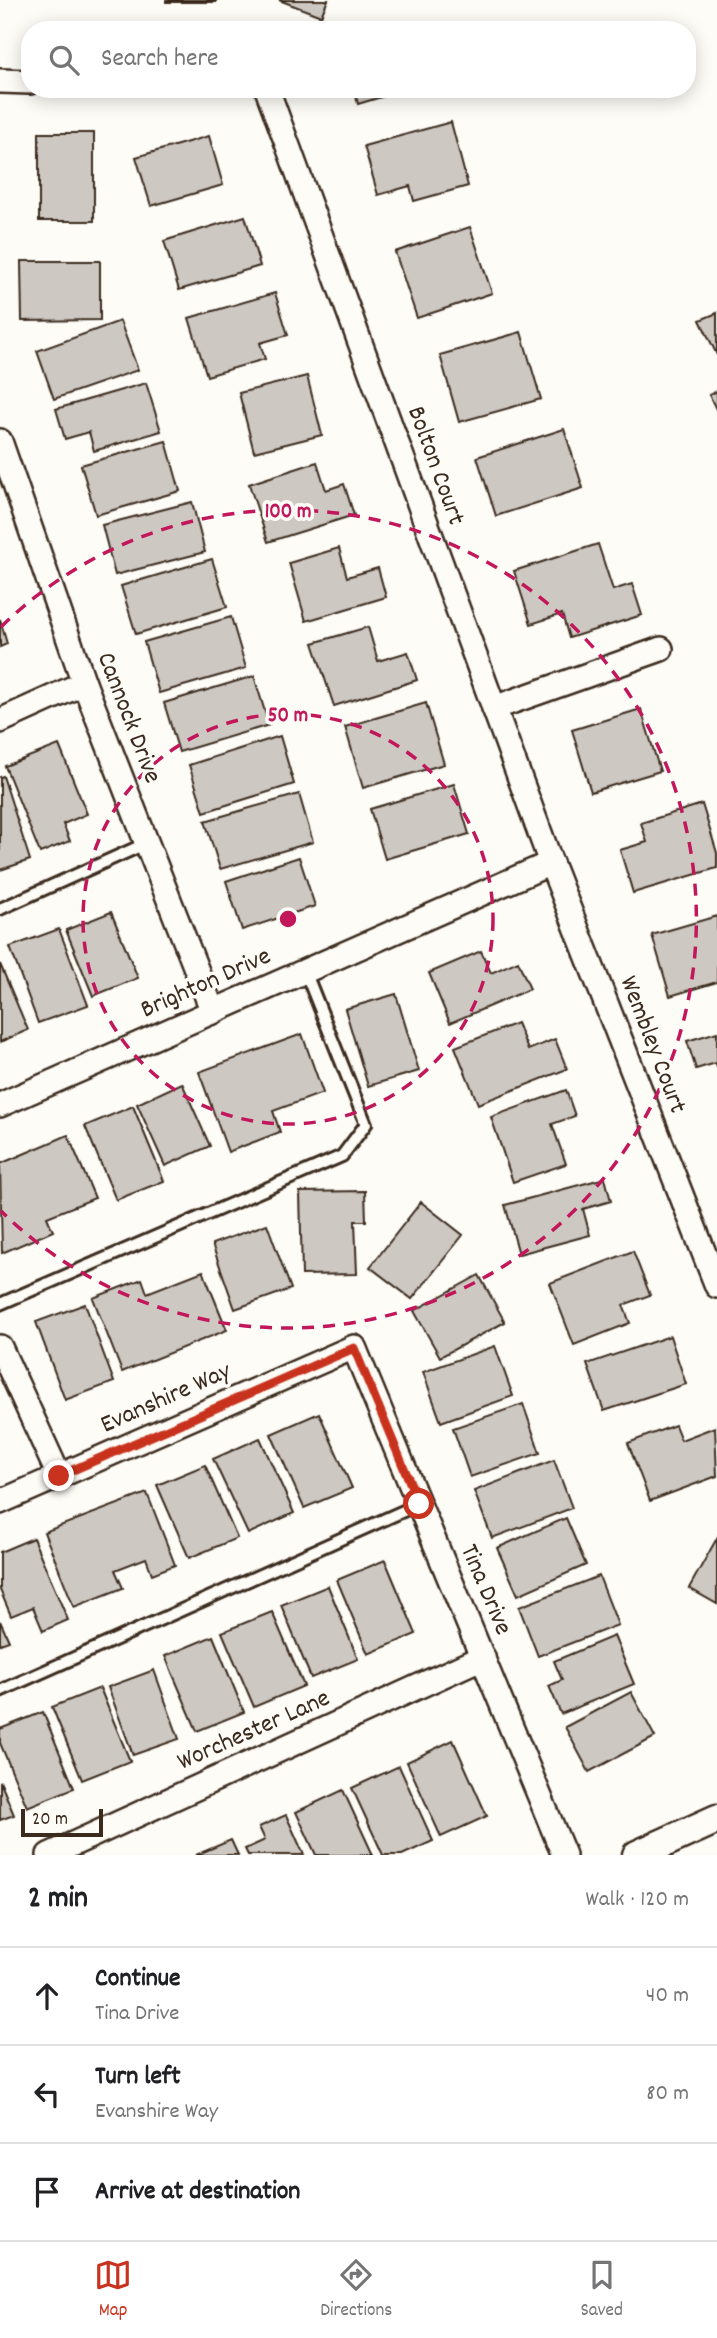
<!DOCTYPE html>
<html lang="en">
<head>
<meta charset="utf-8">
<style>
  body { margin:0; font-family:Dekko,sans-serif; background:#f6f6f6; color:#202124 }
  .scale { position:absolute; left:21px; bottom:18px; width:82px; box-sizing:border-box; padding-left:7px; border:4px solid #3b2a1e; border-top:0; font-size:19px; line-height:24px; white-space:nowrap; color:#3b2a1e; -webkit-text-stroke:5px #fdfcf7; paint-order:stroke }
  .stop { position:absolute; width:21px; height:21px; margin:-16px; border:5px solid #c8321e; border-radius:50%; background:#fff }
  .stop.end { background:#c8321e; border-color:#fff; box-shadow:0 2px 7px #0008 }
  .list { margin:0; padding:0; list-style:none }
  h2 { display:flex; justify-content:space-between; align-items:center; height:91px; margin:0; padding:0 28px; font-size:30px }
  h2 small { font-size:23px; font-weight:400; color:#757577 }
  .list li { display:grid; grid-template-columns:46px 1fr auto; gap:21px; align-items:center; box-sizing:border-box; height:98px; padding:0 28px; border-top:2px solid #e0e0e0 }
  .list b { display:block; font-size:26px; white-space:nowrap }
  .list p { margin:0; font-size:23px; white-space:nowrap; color:#757577 }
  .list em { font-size:23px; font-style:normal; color:#757577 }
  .icon { flex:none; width:38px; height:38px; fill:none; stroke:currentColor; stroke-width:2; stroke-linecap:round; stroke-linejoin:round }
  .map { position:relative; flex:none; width:717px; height:1855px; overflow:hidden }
  .search { position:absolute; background:#fff; box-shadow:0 4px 18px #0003; left:21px; right:21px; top:21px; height:77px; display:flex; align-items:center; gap:18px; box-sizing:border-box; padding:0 24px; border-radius:28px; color:#757577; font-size:26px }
  .sheet { height:385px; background:#fff }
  nav { display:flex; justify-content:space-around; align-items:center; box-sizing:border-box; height:98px; border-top:2px solid #e0e0e0; background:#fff; font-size:19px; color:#757577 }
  nav a { display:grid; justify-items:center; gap:4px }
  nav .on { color:#c8321e }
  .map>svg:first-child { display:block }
</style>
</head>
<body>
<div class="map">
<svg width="717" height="1855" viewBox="0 0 717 1855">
  <rect width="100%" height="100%" fill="#fdfcf7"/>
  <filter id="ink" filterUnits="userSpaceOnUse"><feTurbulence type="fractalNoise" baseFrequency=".0143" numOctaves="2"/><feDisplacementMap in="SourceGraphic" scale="14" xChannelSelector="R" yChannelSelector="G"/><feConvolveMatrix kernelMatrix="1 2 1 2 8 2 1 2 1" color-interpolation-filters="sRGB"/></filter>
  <g filter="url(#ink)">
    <g fill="#cdc8c2" stroke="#3b2a1e" stroke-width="2">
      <rect x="166" y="0" width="50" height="2"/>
      <path d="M279,0H328L321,16Z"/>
      <path d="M354,89H408L358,104Z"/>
      <path d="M451,122L468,186L414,201L410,186L378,195L364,146Z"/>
      <rect x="39" y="133" width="55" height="88"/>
      <path d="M209,136L223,185L151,206L136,157Z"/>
      <path d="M245,216L260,266L179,290L164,241Z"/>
      <path d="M470,227L492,293L417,318L395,252Z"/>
      <path d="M21,261H100V320L22,321Z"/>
      <path d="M275,293L288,335L260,343L265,359L207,376L189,318Z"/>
      <path d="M717,313V355L700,320Z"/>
      <path d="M120,321L138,370L54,399L37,351Z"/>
      <path d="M521,332L541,399L459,422L440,355Z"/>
      <path d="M307,376L322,435L254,452L239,393Z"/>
      <path d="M146,383L161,431L94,451L89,432L65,439L56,409Z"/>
      <path d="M717,391V411L709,395Z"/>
      <path d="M564,429L583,488L496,516L477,457Z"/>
      <path d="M166,441L180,491L96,515L81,465Z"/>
      <path d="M317,462L326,490L344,484L354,515L268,542L249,484Z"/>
      <path d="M192,502L205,552L115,575L102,525Z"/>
      <path d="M598,544L613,590L632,584L642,615L569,638L562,614L531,624L514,571Z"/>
      <path d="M339,548L347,577L378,568L386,597L306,621L289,563Z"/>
      <path d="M212,559L227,607L136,634L121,586Z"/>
      <path d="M231,617L246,668L159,693L144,642Z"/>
      <path d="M0,619L7,644L0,647Z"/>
      <path d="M368,627L378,661L408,652L417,680L334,706L313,643Z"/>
      <path d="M254,676L269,725L179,752L164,703Z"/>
      <path d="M426,703L444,764L363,788L345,727Z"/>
      <path d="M641,709L660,771L591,792L572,730Z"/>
      <path d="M280,736L294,784L204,812L189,765Z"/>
      <path d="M59,745L87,814L63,824L70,841L40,853L5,766Z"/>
      <path d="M3,776L30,860L0,870V777Z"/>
      <path d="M454,784L469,834L385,859L370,809Z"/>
      <path d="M299,794L313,842L220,869L205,821Z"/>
      <path d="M702,804L717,853V868L633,893L620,850L647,842L641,823Z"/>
      <path d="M299,857L315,906L242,930L226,881Z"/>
      <path d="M111,912L138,978L93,996L66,930Z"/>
      <path d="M717,916V982L670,996L652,935Z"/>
      <path d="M59,929L88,1005L38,1023L10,947Z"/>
      <path d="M481,951L491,973L518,961L530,989L450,1023L429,973Z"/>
      <path d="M0,964L28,1030L0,1042Z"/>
      <path d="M396,994L419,1071L368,1086L345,1009Z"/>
      <path d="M517,1023L528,1050L555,1039L567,1069L478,1104L455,1047Z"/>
      <path d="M717,1032V1068L716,1063L696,1069L687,1041Z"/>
      <path d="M302,1034L323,1093L273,1111L280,1132L228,1152L199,1072Z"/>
      <path d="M182,1083L210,1146L165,1166L137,1104Z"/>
      <path d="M566,1090L575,1116L552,1124L566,1164L513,1182L491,1117Z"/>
      <path d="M133,1106L164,1181L116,1200L85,1126Z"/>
      <path d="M68,1135L95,1198L47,1217L53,1231L2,1253L0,1164Z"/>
      <path d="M605,1178L611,1201L583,1209L590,1235L519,1254L505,1205Z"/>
      <path d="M365,1191L366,1221H355L357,1274L302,1275L300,1192Z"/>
      <path d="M421,1202L463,1235L412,1299L370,1267Z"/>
      <path d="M267,1224L291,1289L235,1309L212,1244Z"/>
      <path d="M633,1251L650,1295L623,1305L630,1323L574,1345L550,1283Z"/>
      <path d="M203,1271L227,1330L122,1372L93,1298L142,1279L147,1293Z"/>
      <path d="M479,1275L505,1322L440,1357L414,1311Z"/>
      <path d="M85,1304L114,1382L65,1400L36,1322Z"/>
      <path d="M670,1336L686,1384L604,1411L587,1364Z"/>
      <path d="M495,1346L513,1396L441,1422L423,1372Z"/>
      <path d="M523,1404L540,1453L470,1477L453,1428Z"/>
      <path d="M319,1413L352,1488L304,1508L271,1434Z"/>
      <path d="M675,1425L681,1440L715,1427L717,1476L650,1501L628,1443Z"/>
      <path d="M260,1438L294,1513L248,1534L213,1459Z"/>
      <path d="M554,1460L572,1508L492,1538L474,1491Z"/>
      <path d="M205,1465L237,1538L189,1558L157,1485Z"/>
      <path d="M147,1493L175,1565L152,1574L146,1558L115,1570L123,1588L74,1607L44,1532Z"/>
      <path d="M566,1518L586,1565L518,1595L497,1548Z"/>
      <path d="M33,1538L68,1620L43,1631L33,1607L11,1616L0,1590V1552Z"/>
      <path d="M717,1538V1604L689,1588Z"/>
      <path d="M385,1560L416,1634L368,1654L337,1580Z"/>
      <path d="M599,1576L618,1625L538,1656L519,1607Z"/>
      <path d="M328,1586L358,1659L311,1678L281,1605Z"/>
      <path d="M272,1612L304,1686L254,1707L222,1632Z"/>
      <path d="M0,1621L9,1641L0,1644Z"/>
      <path d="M213,1636L244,1712L197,1731L165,1656Z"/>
      <path d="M614,1636L634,1684L561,1714L549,1686L562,1680L554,1661Z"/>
      <path d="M154,1670L179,1739L133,1755L108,1687Z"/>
      <path d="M100,1688L130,1761L82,1780L52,1707Z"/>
      <path d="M631,1692L655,1737L589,1772L565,1727Z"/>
      <path d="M43,1712L74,1788L27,1807L0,1743V1729Z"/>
      <path d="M453,1740L487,1816L441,1837L407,1762Z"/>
      <path d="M399,1766L433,1841L402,1855H383L352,1788Z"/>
      <path d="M0,1781L14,1815L0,1820Z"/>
      <path d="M343,1790L373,1855H316L296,1812Z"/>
      <path d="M286,1815L304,1855H248L245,1849L265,1840L259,1827Z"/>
      <path d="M231,1840L238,1855H196Z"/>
    </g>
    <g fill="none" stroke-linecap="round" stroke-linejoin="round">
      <defs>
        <g id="service">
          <path d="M0,909L147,843"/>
          <path d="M0,1304L342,1156L366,1124L305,971"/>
          <path d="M0,1691L419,1504"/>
        </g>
        <g id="minor">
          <path d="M0,81L30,82"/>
          <path d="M267,89L551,863L717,1286"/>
          <path d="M0,441L84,683L213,1012"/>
          <path d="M494,708L661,649"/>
          <path d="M0,721L84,683"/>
          <path d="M0,1105L551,863"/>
          <path d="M0,1347L59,1476"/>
          <path d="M0,1502L354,1347L564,1855"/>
          <path d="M49,1855L483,1657"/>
        </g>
        <path id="tertiary" d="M637,1855L717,1819"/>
      </defs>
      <use href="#service" stroke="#3b2a1e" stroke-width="16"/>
      <use href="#minor" stroke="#3b2a1e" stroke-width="28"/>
      <use href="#tertiary" stroke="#3b2a1e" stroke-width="33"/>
      <use href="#service" stroke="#fdfcf7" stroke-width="10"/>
      <use href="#minor" stroke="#fdfcf7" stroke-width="23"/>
      <use href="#tertiary" stroke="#fdfcf7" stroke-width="28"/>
    </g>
  </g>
  <g fill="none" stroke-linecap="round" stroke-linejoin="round" filter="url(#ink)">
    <path stroke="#c8321e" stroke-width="9" d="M59,1476L354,1348L419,1504"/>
  </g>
  <g fill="none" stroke="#c2185b" stroke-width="3.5" stroke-dasharray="12 9">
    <circle cx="288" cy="919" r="205"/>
    <path d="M1 627A409 409 0 1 1 1 1211"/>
  </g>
  <g text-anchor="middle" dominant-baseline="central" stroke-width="7" stroke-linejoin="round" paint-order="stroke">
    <g font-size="26" fill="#3b2a1e" stroke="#fdfcf7">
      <text transform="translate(435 466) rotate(70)">Bolton Court</text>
      <text transform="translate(128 718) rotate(69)">Cannock Drive</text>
      <text transform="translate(206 984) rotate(-24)">Brighton Drive</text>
      <text transform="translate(652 1045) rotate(69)">Wembley Court</text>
      <text transform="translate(166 1399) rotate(-24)">Evanshire Way</text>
      <text transform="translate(485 1590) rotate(67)">Tina Drive</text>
      <text transform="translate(254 1731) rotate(-24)">Worchester Lane</text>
    </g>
  </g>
  <circle cx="288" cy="919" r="10" fill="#c2185b" stroke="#fdfcf7" stroke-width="3.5"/>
  <g font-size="21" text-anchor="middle" font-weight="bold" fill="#c2185b" stroke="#fdfcf7" stroke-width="7" stroke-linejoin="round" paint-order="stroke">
    <text x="288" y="517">100 m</text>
    <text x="288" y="721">50 m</text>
  </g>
</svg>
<div class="scale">20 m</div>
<div class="stop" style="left:419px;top:1504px"></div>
<div class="stop end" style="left:59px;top:1476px"></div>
<div class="search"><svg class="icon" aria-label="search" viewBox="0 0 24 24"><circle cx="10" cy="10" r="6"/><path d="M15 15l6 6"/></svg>Search here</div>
</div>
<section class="sheet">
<h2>2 min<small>Walk · 120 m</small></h2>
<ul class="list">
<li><svg class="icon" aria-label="ahead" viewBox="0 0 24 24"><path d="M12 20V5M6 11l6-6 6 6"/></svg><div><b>Continue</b><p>Tina Drive</p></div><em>40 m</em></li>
<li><svg class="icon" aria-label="left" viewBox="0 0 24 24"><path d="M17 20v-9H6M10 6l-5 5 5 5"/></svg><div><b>Turn left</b><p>Evanshire Way</p></div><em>80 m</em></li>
<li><svg class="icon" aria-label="arrive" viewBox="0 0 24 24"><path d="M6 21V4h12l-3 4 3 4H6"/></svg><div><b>Arrive at destination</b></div></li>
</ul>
</section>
<nav>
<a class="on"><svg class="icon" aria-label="map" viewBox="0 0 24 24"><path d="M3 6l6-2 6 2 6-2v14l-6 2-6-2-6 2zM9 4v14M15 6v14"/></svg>Map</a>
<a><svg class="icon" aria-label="directions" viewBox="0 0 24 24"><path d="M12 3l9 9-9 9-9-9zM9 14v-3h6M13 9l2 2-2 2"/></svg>Directions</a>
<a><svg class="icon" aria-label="saved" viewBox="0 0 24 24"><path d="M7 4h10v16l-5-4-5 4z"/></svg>Saved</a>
</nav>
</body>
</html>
